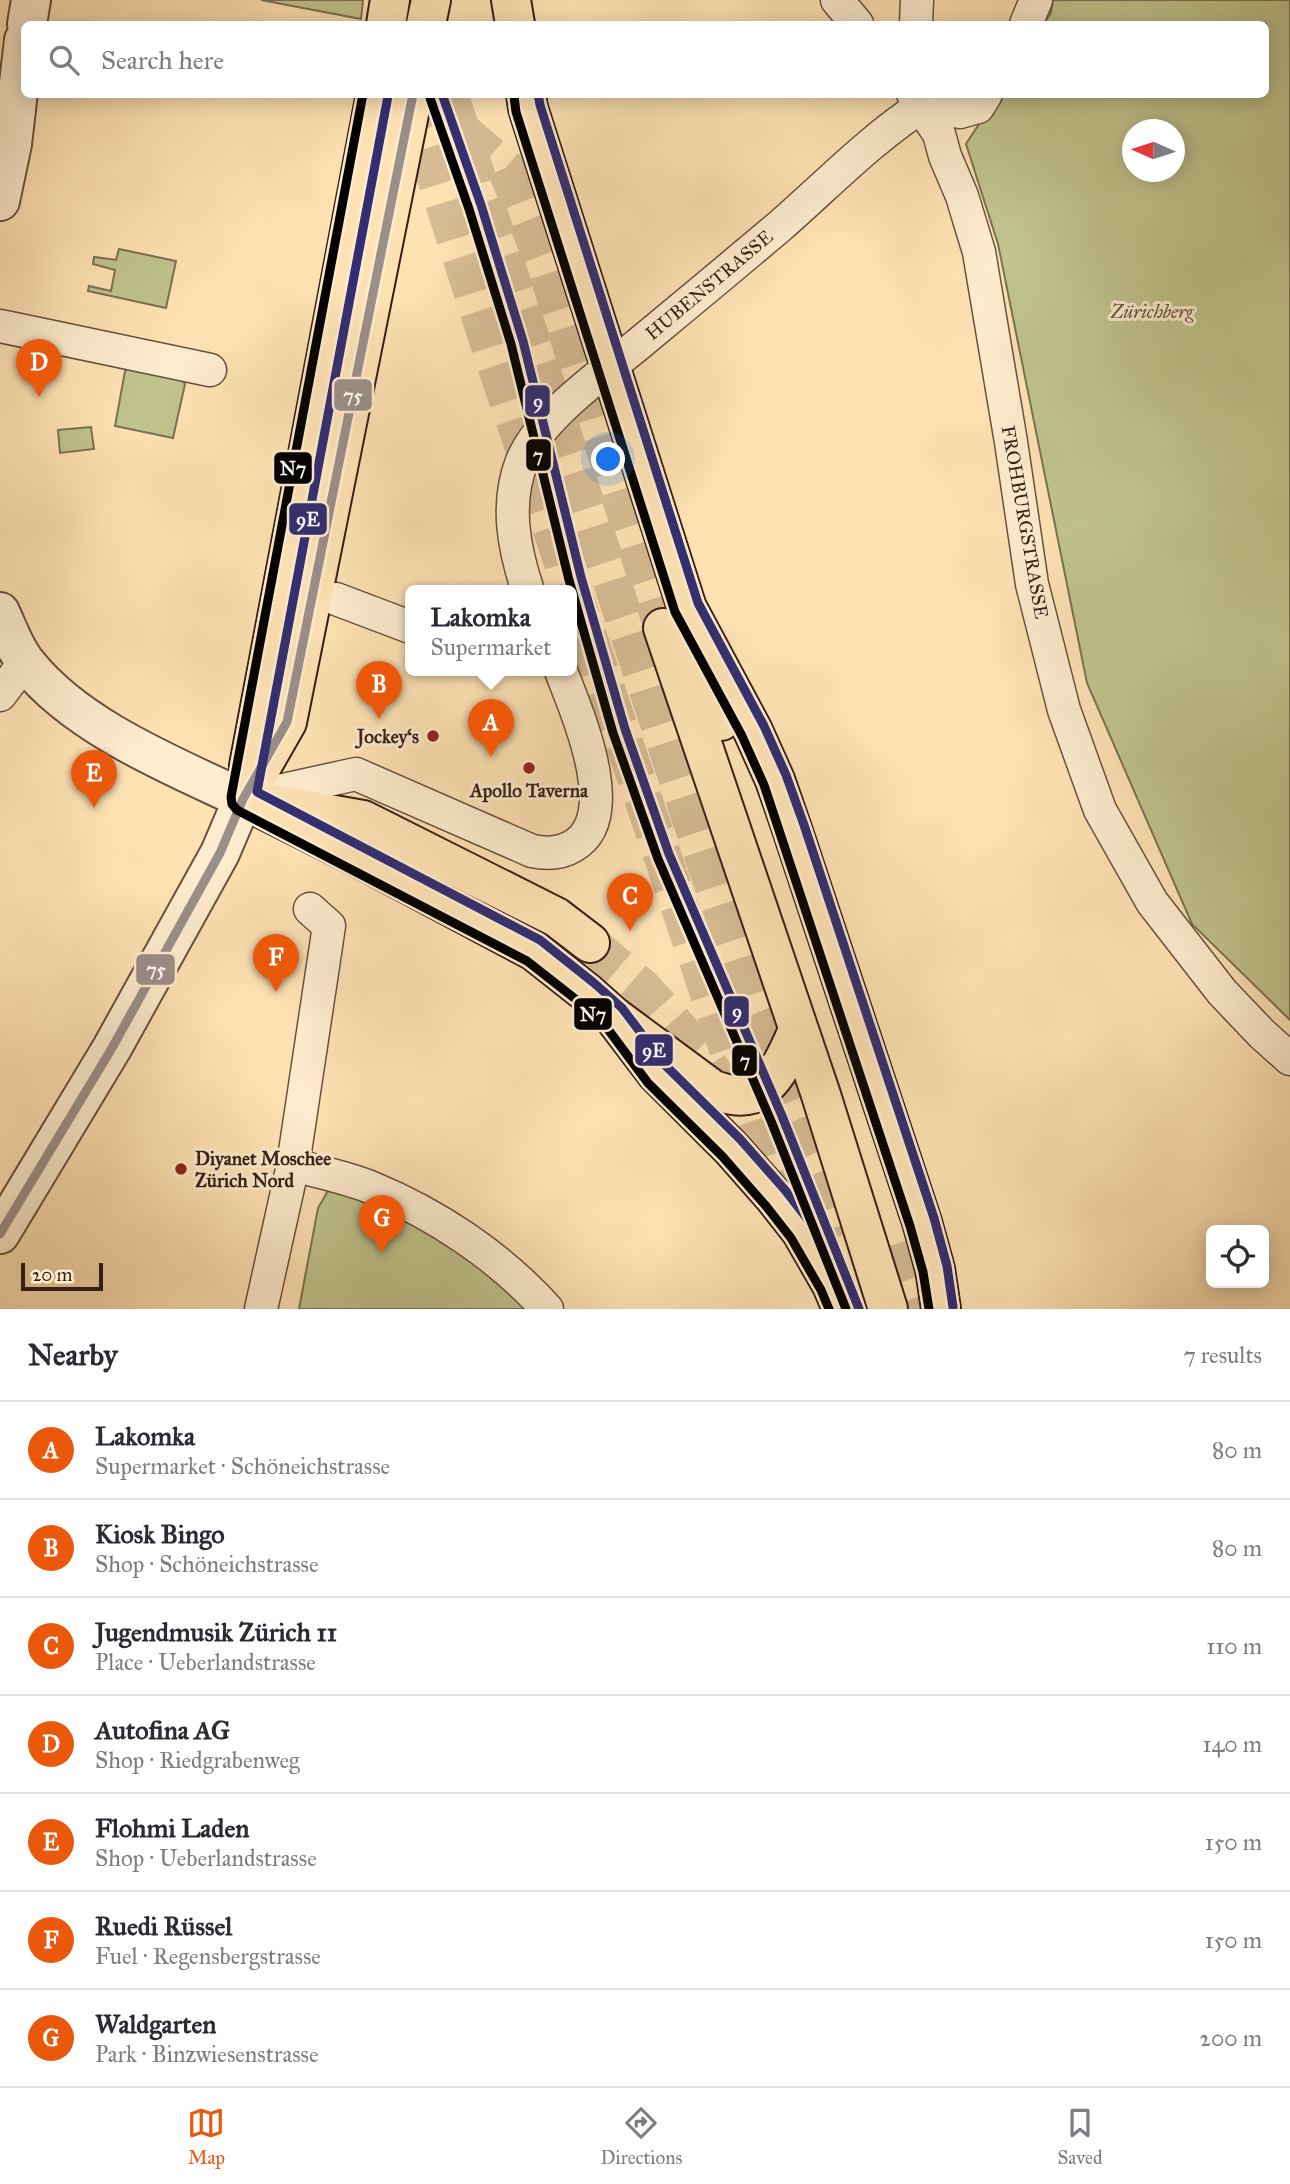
<!DOCTYPE html>
<html lang="en">
<head>
<meta charset="utf-8">
<style>
  body { margin:0; font-family:"IM FELL Great Primer",serif; background:#f2f2f3; color:#2b2b33 }
  .controls { position:absolute; right:21px; bottom:21px; display:grid; overflow:hidden; border-radius:10px; box-shadow:0 4px 18px #0003 }
  .controls button { width:63px; height:63px; display:grid; place-items:center; padding:0; border:0; border-bottom:2px solid #e1e1e2; background:#fff; color:#2b2b33; font:35px sans-serif }
  .compass { position:absolute; left:1122px; top:119px; width:63px; height:63px; border-radius:50%; background:#fff; box-shadow:0 4px 18px #0003; rotate:273deg }
  .scale { position:absolute; left:21px; bottom:18px; width:82px; box-sizing:border-box; padding-left:7px; border:4px solid #371f16; border-top:0; font-size:19px; line-height:24px; white-space:nowrap; color:#371f16; -webkit-text-stroke:5px #feecce; paint-order:stroke }
  .you { position:absolute; left:609px; top:460px; width:24px; height:24px; margin:-18px; border:5px solid #fff; border-radius:50%; background:#1a73e8; box-shadow:0 0 0 10px #1a73e833 }
  .badge { display:grid; place-items:center; width:46px; height:46px; border-radius:50%; background:#ea580c; color:#fff; font-size:23px; font-weight:700 }
  .pin { position:absolute; translate:-50% -58px; filter:drop-shadow(0 2px 4px #0008) }
  .pin::after { content:''; position:absolute; top:37px; width:24px; height:21px; background:inherit; clip-path:polygon(0 0,100% 0,50% 100%) }
  .popup { position:absolute; left:405px; top:585px; width:172px; height:91px; box-sizing:border-box; display:grid; place-content:center; border-radius:10px; background:#fff; filter:drop-shadow(0 2px 5px #0005); font-size:23px; white-space:nowrap; color:#7c7c81 }
  .popup b { font-size:26px; color:#2b2b33 }
  .popup::after { content:''; position:absolute; left:50%; top:100%; margin-left:-14px; border:14px solid transparent; border-top-color:#fff }
  .list { margin:0; padding:0; list-style:none }
  h2 { display:flex; justify-content:space-between; align-items:center; height:91px; margin:0; padding:0 28px; font-size:30px }
  h2 small { font-size:23px; font-weight:400; color:#7c7c81 }
  .list li { display:grid; grid-template-columns:46px 1fr auto; gap:21px; align-items:center; box-sizing:border-box; height:98px; padding:0 28px; border-top:2px solid #e1e1e2 }
  .list b { display:block; font-size:26px; white-space:nowrap }
  .list p { margin:0; font-size:23px; white-space:nowrap; color:#7c7c81 }
  .list em { font-size:23px; font-style:normal; color:#7c7c81 }
  .icon { flex:none; width:38px; height:38px; fill:none; stroke:currentColor; stroke-width:2; stroke-linecap:round; stroke-linejoin:round }
  .map { position:relative; flex:none; width:1290px; height:1309px; overflow:hidden }
  .search { position:absolute; background:#fff; box-shadow:0 4px 18px #0003; left:21px; right:21px; top:21px; height:77px; display:flex; align-items:center; gap:18px; box-sizing:border-box; padding:0 24px; border-radius:10px; color:#7c7c81; font-size:26px }
  .sheet { height:777px; background:#fff }
  nav { display:flex; justify-content:space-around; align-items:center; box-sizing:border-box; height:98px; border-top:2px solid #e1e1e2; background:#fff; font-size:19px; color:#7c7c81 }
  nav a { display:grid; justify-items:center; gap:4px }
  nav .on { color:#ea580c }
  .map>svg:first-child { display:block }
</style>
</head>
<body>
<div class="map">
<svg width="1290" height="1309" viewBox="0 0 1290 1309">
  <rect width="100%" height="100%" fill="#fee2b4"/>
  <filter id="stains"><feTurbulence type="fractalNoise" baseFrequency=".00286" numOctaves="4"/><feColorMatrix values="0 0 0 0 .2 0 0 0 0 .09 0 0 0 0 .02 0 0 0 .5 -.17"/></filter>
  <radialGradient id="worn" r=".72"><stop offset=".6" stop-color="#630" stop-opacity="0"/><stop offset="1" stop-color="#630" stop-opacity=".3"/></radialGradient>
  <g fill="#c0c38d" stroke="#7c7152" stroke-width="2" fill-rule="evenodd">
    <path d="M261,0H363L361,19Z"/>
    <path d="M1053,0H1290V1020L1192,924L1087,683L998,244L966,144L998,95L1266,94V24H1043L1051,13ZM1132,130H1174V172H1132Z"/>
    <path d="M119,249L176,261L166,308L88,291L89,286L111,291L115,270L93,264L94,257L116,260Z"/>
    <path d="M132,366L179,375L185,384L173,438L115,426L125,371Z"/>
    <path d="M91,427L94,449L60,453L58,430Z"/>
    <path d="M335,1187L429,1227L536,1309H299L318,1208L329,1189Z"/>
  </g>
  <g fill="none" stroke-linecap="round" stroke-linejoin="round">
    <g stroke="#d6bb94" stroke-width="38" stroke-dasharray="38 19" stroke-linecap="butt">
      <path d="M409,94L495,362L715,1011L766,1159L787,1206"/>
      <path d="M449,94L752,1001L851,1231"/>
      <path d="M462,131L506,168L548,273L663,628"/>
      <path d="M590,943L643,988L703,1056L728,1097"/>
      <path d="M896,1244L918,1309"/>
    </g>
    <defs>
      <g id="minor">
        <path d="M837,0L857,24"/>
        <path d="M916,24L917,0"/>
        <path d="M1026,24L1036,0"/>
        <path d="M913,94L939,134L945,156L962,196L979,252L1011,442L1032,584L1064,710L1100,810L1152,902L1222,992L1262,1034L1290,1059"/>
        <path d="M0,326L210,370"/>
        <path d="M528,591C514,549 505,504 522,461C541,415 604,373 641,342C688,303 734,265 780,226C827,185 870,140 922,106L960,112L978,107L986,94"/>
        <path d="M336,599L410,627"/>
        <path d="M0,695L25,662"/>
        <path d="M251,797L356,774L532,851C547,854 560,854 573,846C624,817 576,711 561,671"/>
        <path d="M293,1165C319,1172 345,1177 370,1187C436,1214 499,1256 547,1309"/>
        <path d="M261,1309L293,1165L329,926L310,909"/>
      </g>
      <g id="tertiary">
        <path d="M27,24L31,0"/>
        <path d="M0,201L12,144L24,40"/>
        <path d="M0,612C8,629 15,650 27,664C77,727 171,765 243,799L220,853L112,1048L0,1234"/>
      </g>
      <g id="primary">
        <path d="M511,0L515,24"/>
        <path d="M386,24L390,0"/>
        <path d="M426,24L431,0"/>
        <path d="M526,94L528,108L687,608L753,731L775,780L792,829L922,1222L935,1269L941,1309"/>
        <path d="M249,766L376,94"/>
        <path d="M243,799L287,722L413,94"/>
        <path d="M257,806L354,855L534,951L586,992L613,1016L657,1074L731,1148L775,1198L801,1231L832,1285L842,1309"/>
      </g>
      <g id="motorway">
        <path d="M687,608L721,721"/>
        <path d="M663,628L821,1095L888,1309"/>
        <path d="M243,799L363,820L556,917L590,943"/>
        <path d="M613,1016L713,1090C726,1094 739,1098 752,1094C774,1087 790,1049 798,1030"/>
      </g>
    </defs>
    <use href="#minor" stroke="#69503e" stroke-width="35"/>
    <use href="#tertiary" stroke="#69503e" stroke-width="42"/>
    <use href="#primary" stroke="#371f16" stroke-width="42"/>
    <use href="#motorway" stroke="#371f16" stroke-width="42"/>
    <use href="#minor" stroke="#feecce" stroke-width="32"/>
    <use href="#tertiary" stroke="#feecce" stroke-width="38"/>
    <use href="#primary" stroke="#fee2b4" stroke-width="38"/>
    <use href="#motorway" stroke="#fee2b4" stroke-width="38"/>
    <defs>
      <path id="bus-1" d="M0,1234L112,1048L220,853L243,799L287,722L413,94"/>
      <g id="bus-2">
        <path d="M363,94L231,797L232,804L237,810L527,961L578,1001L604,1024L648,1083L722,1156L766,1206L791,1238L821,1290L829,1309"/>
        <path d="M514,96L516,112L675,612L742,736L764,785L910,1226L923,1272L929,1309"/>
      </g>
      <g id="bus-3">
        <path d="M538,94L540,105L698,603L764,726L786,775L804,825L934,1218L947,1266L953,1307"/>
        <path d="M388,96L257,792L540,940L594,983L622,1008L666,1066L740,1139L785,1190L812,1225L843,1279L853,1304"/>
      </g>
    </defs>
    <use href="#bus-1" stroke="#feecce" stroke-width="14"/>
    <use href="#bus-2" stroke="#feecce" stroke-width="14"/>
    <use href="#bus-3" stroke="#feecce" stroke-width="14"/>
    <use href="#bus-1" stroke="#9b8f8a" stroke-width="9"/>
    <use href="#bus-2" stroke="#000" stroke-width="9"/>
    <use href="#bus-3" stroke="#322e71" stroke-width="9"/>
    <defs>
      <path id="tram-1" d="M442,94L481,205L523,341L581,577L625,729L669,854L782,1116L859,1309"/>
      <path id="tram-2" d="M430,98L469,209L511,344L569,580L613,733L658,859L771,1121L846,1309"/>
    </defs>
    <use href="#tram-1" stroke="#feecce" stroke-width="14"/>
    <use href="#tram-2" stroke="#feecce" stroke-width="14"/>
    <use href="#tram-1" stroke="#322e71" stroke-width="9"/>
    <use href="#tram-2" stroke="#000" stroke-width="9"/>
  </g>
  <g fill="#8f2418" stroke="#feecce" stroke-width="2.5">
    <circle cx="433" cy="736" r="7"/>
    <circle cx="529" cy="768" r="7"/>
    <circle cx="181" cy="1169" r="7"/>
  </g>
  <g text-anchor="middle" dominant-baseline="central" stroke-width="6" stroke-linejoin="round" paint-order="stroke">
    <g font-size="19" fill="#371f16" stroke="#feecce">
      <text transform="translate(709 285) rotate(-40)">HUBENSTRASSE</text>
      <text transform="translate(1025 522) rotate(80)">FROHBURGSTRASSE</text>
    </g>
    <g font-size="19" font-style="italic" fill="#60503a" stroke="#feecce">
      <text x="1152" y="311">Zürichberg</text>
    </g>
    <g font-size="19" font-weight="bold" fill="#371f16" stroke="#feecce" text-anchor="end">
      <text x="419" y="736">Jockey‘s</text>
      <text x="529" y="790" text-anchor="middle">Apollo Taverna</text>
      <text x="195" y="1158" text-anchor="start">Diyanet Moschee<tspan x="195" dy="22">Zürich Nord</tspan></text>
    </g>
  </g>
  <g stroke="#feecce" stroke-width="2.5">
    <rect x="333" y="378" width="40" height="34" rx="7" fill="#9b8f8a"/>
    <rect x="524" y="384" width="27" height="34" rx="7" fill="#322e71"/>
    <rect x="525" y="438" width="27" height="34" rx="7" fill="#000"/>
    <rect x="273" y="451" width="40" height="34" rx="7" fill="#000"/>
    <rect x="288" y="502" width="40" height="34" rx="7" fill="#322e71"/>
    <rect x="135" y="953" width="41" height="33" rx="7" fill="#9b8f8a"/>
    <rect x="723" y="995" width="27" height="33" rx="7" fill="#322e71"/>
    <rect x="573" y="997" width="40" height="34" rx="7" fill="#000"/>
    <rect x="634" y="1033" width="40" height="34" rx="7" fill="#322e71"/>
    <rect x="731" y="1044" width="27" height="33" rx="7" fill="#000"/>
  </g>
  <g font-size="19" text-anchor="middle" font-weight="bold" fill="#fff">
    <text x="353" y="402">75</text>
    <text x="538" y="408">9</text>
    <text x="538" y="462">7</text>
    <text x="293" y="475">N7</text>
    <text x="308" y="526">9E</text>
    <text x="156" y="976">75</text>
    <text x="737" y="1018">9</text>
    <text x="593" y="1021">N7</text>
    <text x="654" y="1057">9E</text>
    <text x="745" y="1067">7</text>
  </g>
  <rect width="100%" height="100%" filter="url(#stains)"/>
  <rect width="100%" height="100%" fill="url(#worn)"/>
</svg>
<div class="controls">
<button><svg class="icon" aria-label="locate" viewBox="0 0 24 24"><circle cx="12" cy="12" r="6"/><path d="M12 2v4M12 18v4M2 12h4M18 12h4"/></svg></button>
</div>
<svg class="compass" viewBox="-18 -18 36 36"><path d="M0-13l5 13h-10z" fill="#e53935"/><path d="M0 13l5-13h-10z" fill="#7c7c81"/></svg>
<div class="scale">20 m</div>
<div class="you"></div>
<div class="pin badge" style="left:491px;top:757px">A</div>
<div class="popup"><b>Lakomka</b>Supermarket</div>
<div class="pin badge" style="left:379px;top:719px">B</div>
<div class="pin badge" style="left:630px;top:931px">C</div>
<div class="pin badge" style="left:39px;top:397px">D</div>
<div class="pin badge" style="left:94px;top:808px">E</div>
<div class="pin badge" style="left:276px;top:992px">F</div>
<div class="pin badge" style="left:382px;top:1253px">G</div>
<div class="search"><svg class="icon" aria-label="search" viewBox="0 0 24 24"><circle cx="10" cy="10" r="6"/><path d="M15 15l6 6"/></svg>Search here</div>
</div>
<section class="sheet">
<h2>Nearby<small>7 results</small></h2>
<ul class="list">
<li><span class="badge">A</span><div><b>Lakomka</b><p>Supermarket · Schöneichstrasse</p></div><em>80 m</em></li>
<li><span class="badge">B</span><div><b>Kiosk Bingo</b><p>Shop · Schöneichstrasse</p></div><em>80 m</em></li>
<li><span class="badge">C</span><div><b>Jugendmusik Zürich 11</b><p>Place · Ueberlandstrasse</p></div><em>110 m</em></li>
<li><span class="badge">D</span><div><b>Autofina AG</b><p>Shop · Riedgrabenweg</p></div><em>140 m</em></li>
<li><span class="badge">E</span><div><b>Flohmi Laden</b><p>Shop · Ueberlandstrasse</p></div><em>150 m</em></li>
<li><span class="badge">F</span><div><b>Ruedi Rüssel</b><p>Fuel · Regensbergstrasse</p></div><em>150 m</em></li>
<li><span class="badge">G</span><div><b>Waldgarten</b><p>Park · Binzwiesenstrasse</p></div><em>200 m</em></li>
</ul>
</section>
<nav>
<a class="on"><svg class="icon" aria-label="map" viewBox="0 0 24 24"><path d="M3 6l6-2 6 2 6-2v14l-6 2-6-2-6 2zM9 4v14M15 6v14"/></svg>Map</a>
<a><svg class="icon" aria-label="directions" viewBox="0 0 24 24"><path d="M12 3l9 9-9 9-9-9zM9 14v-3h6M13 9l2 2-2 2"/></svg>Directions</a>
<a><svg class="icon" aria-label="saved" viewBox="0 0 24 24"><path d="M7 4h10v16l-5-4-5 4z"/></svg>Saved</a>
</nav>
</body>
</html>
